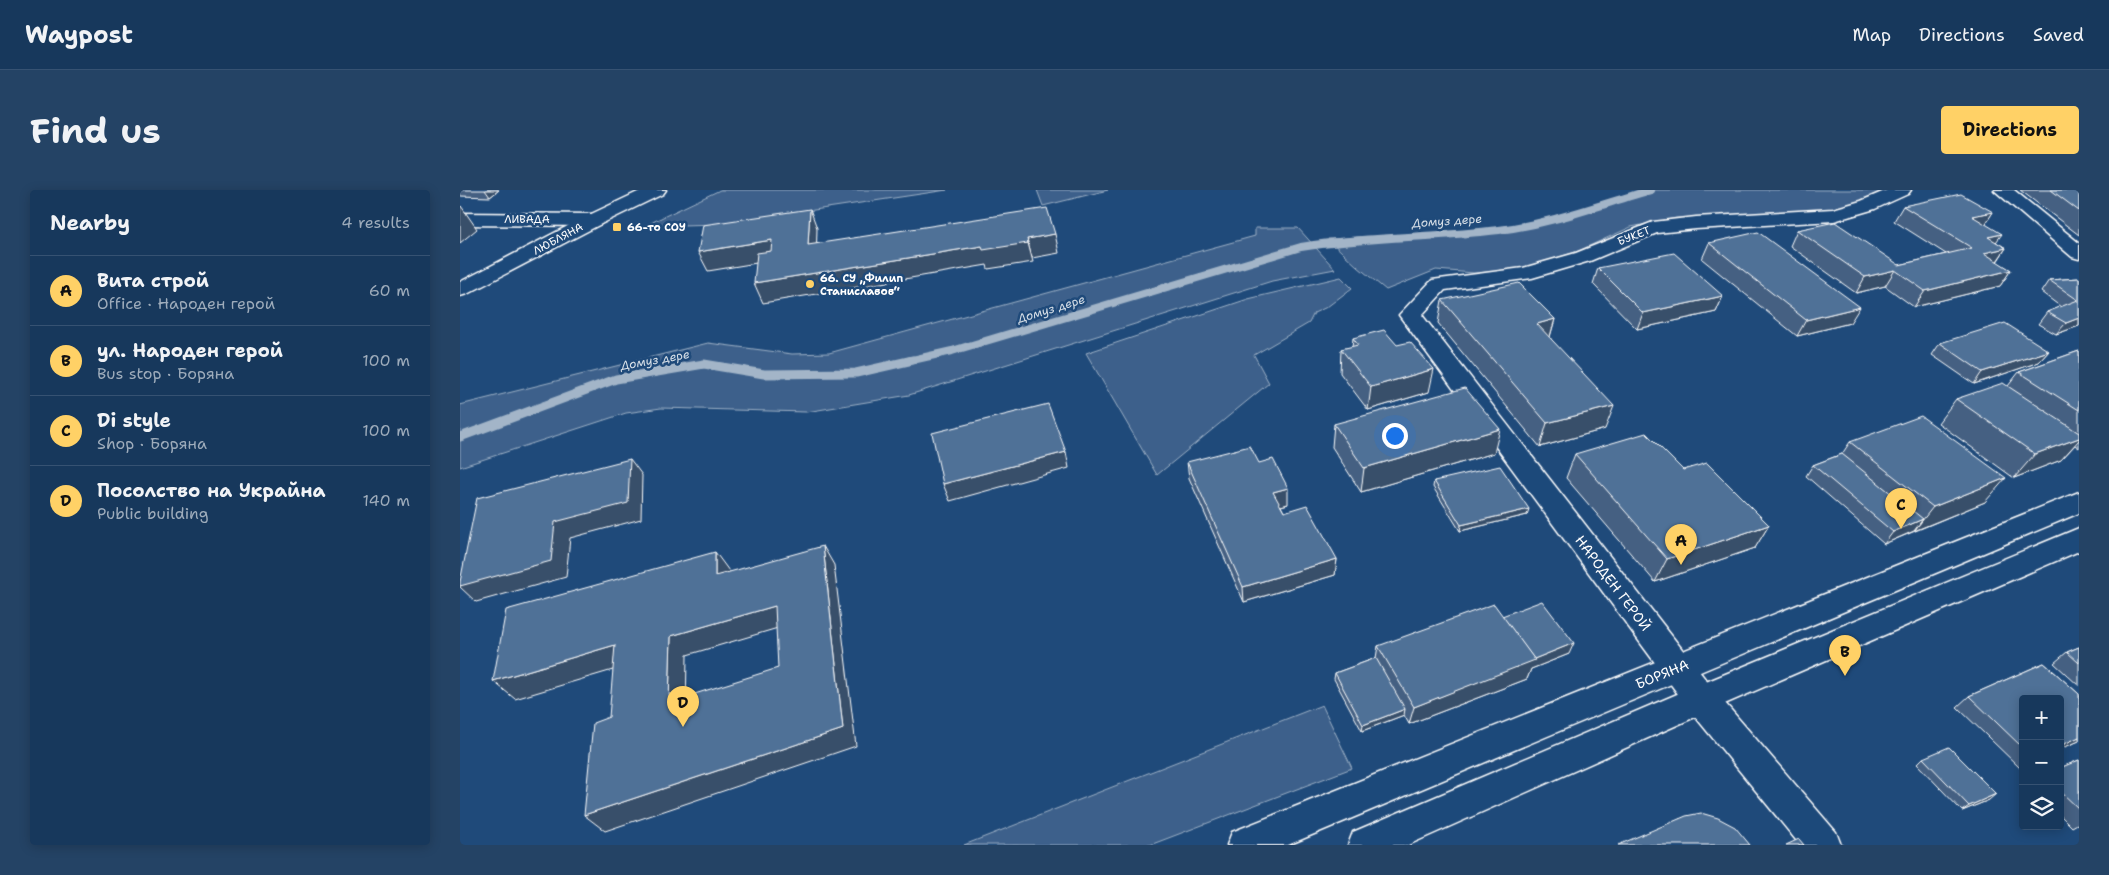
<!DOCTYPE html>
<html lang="en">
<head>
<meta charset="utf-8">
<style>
  body { margin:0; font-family:"Shantell Sans",sans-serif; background:#244365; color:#f1f3f6 }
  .controls { position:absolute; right:15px; bottom:15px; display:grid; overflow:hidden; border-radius:5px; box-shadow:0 2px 12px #0003 }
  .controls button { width:45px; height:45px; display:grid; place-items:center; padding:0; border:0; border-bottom:1px solid #365272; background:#17385c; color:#f1f3f6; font:25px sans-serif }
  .you { position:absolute; left:934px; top:245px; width:18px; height:18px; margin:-12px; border:4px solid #fff; border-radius:50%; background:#1a73e8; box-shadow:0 0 0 8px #1a73e833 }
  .badge { display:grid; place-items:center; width:32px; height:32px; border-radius:50%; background:#ffd166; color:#111; font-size:16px; font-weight:700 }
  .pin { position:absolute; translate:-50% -41px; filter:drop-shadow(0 1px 2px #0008) }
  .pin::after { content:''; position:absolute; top:26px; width:18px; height:15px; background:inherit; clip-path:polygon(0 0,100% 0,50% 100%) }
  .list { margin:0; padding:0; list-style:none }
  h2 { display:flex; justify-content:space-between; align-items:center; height:65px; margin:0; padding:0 20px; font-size:21px }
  h2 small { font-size:16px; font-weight:400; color:#9eacbb }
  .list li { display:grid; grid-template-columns:32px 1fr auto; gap:15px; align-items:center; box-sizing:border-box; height:70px; padding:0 20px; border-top:1px solid #365272 }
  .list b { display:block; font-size:19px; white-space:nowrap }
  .list p { margin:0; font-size:16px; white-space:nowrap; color:#9eacbb }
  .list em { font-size:16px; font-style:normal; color:#9eacbb }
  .icon { flex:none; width:28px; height:28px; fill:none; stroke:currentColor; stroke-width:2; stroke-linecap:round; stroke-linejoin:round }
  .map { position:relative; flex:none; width:1619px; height:655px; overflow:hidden; border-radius:5px }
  header { display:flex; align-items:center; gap:30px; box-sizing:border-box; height:70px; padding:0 25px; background:#17385c; border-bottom:1px solid #365272 }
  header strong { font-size:24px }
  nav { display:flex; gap:28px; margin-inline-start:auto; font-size:18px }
  .intro { display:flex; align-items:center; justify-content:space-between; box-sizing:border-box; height:120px; padding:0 30px }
  h1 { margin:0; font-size:35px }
  .button { padding:12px 22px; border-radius:5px; background:#ffd166; color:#111; font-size:18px; font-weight:700 }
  main { display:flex; gap:30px; padding:0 30px }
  aside { flex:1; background:#17385c; border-radius:5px; box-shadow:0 2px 12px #0003 }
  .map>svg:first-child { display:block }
</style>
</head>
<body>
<header>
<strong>Waypost</strong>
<nav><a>Map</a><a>Directions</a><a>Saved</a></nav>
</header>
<div class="intro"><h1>Find us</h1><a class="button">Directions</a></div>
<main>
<aside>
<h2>Nearby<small>4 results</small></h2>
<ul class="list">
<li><span class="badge">A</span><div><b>Вита строй</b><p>Office · Народен герой</p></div><em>60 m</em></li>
<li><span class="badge">B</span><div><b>ул. Народен герой</b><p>Bus stop · Боряна</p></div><em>100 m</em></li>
<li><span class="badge">C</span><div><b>Di style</b><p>Shop · Боряна</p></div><em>100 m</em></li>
<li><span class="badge">D</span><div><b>Посолство на Украйна</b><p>Public building</p></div><em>140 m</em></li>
</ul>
</aside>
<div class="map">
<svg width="1619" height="655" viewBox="0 0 1619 655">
  <rect width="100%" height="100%" fill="#1f4a7a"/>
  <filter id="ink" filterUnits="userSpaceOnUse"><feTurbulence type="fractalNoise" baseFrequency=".02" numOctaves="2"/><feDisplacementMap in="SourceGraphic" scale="10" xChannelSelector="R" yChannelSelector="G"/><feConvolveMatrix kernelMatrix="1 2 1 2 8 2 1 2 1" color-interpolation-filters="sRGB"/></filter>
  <g filter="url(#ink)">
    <g fill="#3c618b" stroke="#9eb0c5">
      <path d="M260,0H487L261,34L184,36Z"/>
      <path d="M577,0H648L583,16Z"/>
      <path d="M1191,0H1427L1398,14L1368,21L1216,28L1171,37L1118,61L1059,80L1014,83L976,80L926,100L898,77L868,49L1040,40L1084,31Z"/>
      <path d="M795,38H838L875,79L812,91L449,205L346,222L201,218L166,223L0,277V215L248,153L332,164L369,163L795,46Z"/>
      <path d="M881,87L892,98L867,117L854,123L849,133L794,165L809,193L697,285L626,163L788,109Z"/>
      <path d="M862,515L892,578L690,655H504Z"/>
    </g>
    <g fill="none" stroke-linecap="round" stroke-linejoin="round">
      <path stroke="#a3b5c8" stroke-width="8" d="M448,171L492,161L841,57C907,46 973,48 1039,40C1091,34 1142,14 1191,0"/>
      <path stroke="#a3b5c8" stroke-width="9" d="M0,247L156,189L244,174L304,184L396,183L453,170"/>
      <defs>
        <g id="street">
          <path d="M1427,0H1451L1448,4L1415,19L1374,31L1236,39L1197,43L1130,71L1072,88L985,100L962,125L1253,499L1376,642L1381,655H1340L1229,519L939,125L972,90L1063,78L1116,63L1193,32L1236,27L1373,19L1401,11Z"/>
          <path d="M1534,0H1554L1619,53V69L1612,67Z"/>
          <path d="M0,23L134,24L141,26L144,30L141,34L134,36L0,35Z"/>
        </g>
        <g id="secondary">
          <path d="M182,0H206L203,4L141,34L7,104L0,106V92L127,26Z"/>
          <path d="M1619,302V323L828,655H767L772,642Z"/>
          <path d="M1619,338V361L1253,519L948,655H888L893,642L1229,499Z"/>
        </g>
      </defs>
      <use href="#street" stroke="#fff" stroke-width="3"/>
      <use href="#secondary" stroke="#fff" stroke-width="3"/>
      <use href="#street" fill="#1f4a7a" fill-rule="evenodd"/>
      <use href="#secondary" fill="#1f4a7a" fill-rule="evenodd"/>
    </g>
    <g fill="#456182" stroke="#fff">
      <path d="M0,0H39L30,7L0,6Z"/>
      <path d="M1560,0H1619V45Z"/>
      <path d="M1443,16L1533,22L1525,34L1536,52L1546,58L1537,72L1551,80L1540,96L1454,117L1425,96L1396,103L1330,56L1337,40L1439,75L1486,64L1434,31Z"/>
      <path d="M1249,53L1390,133L1337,146L1242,69Z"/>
      <path d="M1138,78L1263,106L1256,122L1177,139L1133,94Z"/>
      <path d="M1619,88V136L1596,144L1578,134L1587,122L1601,117L1581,102L1589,90Z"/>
      <path d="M982,110L1095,129L1090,147L1145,239L1080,257L978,133Z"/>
      <path d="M893,148L969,202L908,220L880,183L881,159L892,157Z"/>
      <path d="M1480,153L1589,161L1579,172L1514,194L1472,165Z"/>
      <path d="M1619,161V258L1615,255L1601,270L1554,288L1478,233L1496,209L1548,196L1559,182Z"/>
      <path d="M874,234L1034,263L901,302L872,257Z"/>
      <path d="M1390,252L1525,312L1424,354L1346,286L1353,275L1382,264Z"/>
      <path d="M1115,264L1223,280L1309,335L1295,358L1195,392L1106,288Z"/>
      <path d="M727,272L828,314L821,316L824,322L877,369L875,385L784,412L729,288Z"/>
      <path d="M974,291L1067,325L1000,341L973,297Z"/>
      <path d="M1042,426L1109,464L1071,479L1067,489L949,534L944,525L902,541L874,489L875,483L916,468L918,456Z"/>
      <path d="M1619,457V496L1594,473L1607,462Z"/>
      <path d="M1584,473L1619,504V551L1600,559V509H1563V577L1560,578L1497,517L1509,506Z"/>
      <path d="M1463,568L1529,610L1502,621L1457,574Z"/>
      <path d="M1619,570V633L1612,637L1600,625V578Z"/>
    </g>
    <g fill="#384f6a" stroke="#fff">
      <path d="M25,0H39L30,7Z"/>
      <path d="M1,16L17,39L0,53V17Z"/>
      <path d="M350,19L357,38L356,74L348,55Z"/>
      <path d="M1533,22L1523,38L1512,26Z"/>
      <path d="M595,44L599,63L572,68L567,49Z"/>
      <path d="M1542,44L1531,59L1528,47Z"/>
      <path d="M312,50L321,69L248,81L238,62Z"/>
      <path d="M568,53L573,72L528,79L527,75L303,113L294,93L522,56Z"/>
      <path d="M1546,58L1535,74L1524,63Z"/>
      <path d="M1435,80L1425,96L1396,103L1405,87Z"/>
      <path d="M1551,80L1540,96L1454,117L1465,101Z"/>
      <path d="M1263,106L1256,122L1177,139L1183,123Z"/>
      <path d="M1400,117L1390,133L1337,146L1346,130Z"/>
      <path d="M1619,128V136L1596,144L1606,133Z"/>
      <path d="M1095,129L1088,153L1077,134Z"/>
      <path d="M1589,161L1579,172L1514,194L1522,182Z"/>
      <path d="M974,179L969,202L908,220L911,197Z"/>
      <path d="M1154,216L1145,239L1080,257L1087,233Z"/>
      <path d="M1040,239L1034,263L901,302L904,278Z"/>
      <path d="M1619,248V250L1601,270L1554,288L1575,264Z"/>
      <path d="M606,262L609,278L490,311L483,294Z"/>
      <path d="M170,269L182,285L181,329L110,348L106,387L16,412L0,397V396L95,332Z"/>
      <path d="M1546,288L1525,312L1454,341L1473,317Z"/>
      <path d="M828,298V314L813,318V302Z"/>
      <path d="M1069,319L1067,325L1000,341L1001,335Z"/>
      <path d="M1463,329L1454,341L1424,354L1433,342Z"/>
      <path d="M1309,335L1295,358L1195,392L1207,369Z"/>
      <path d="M363,356L374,375L396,556L145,641L124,625L383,539Z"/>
      <path d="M255,362L269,381L270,405L255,386Z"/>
      <path d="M877,369L875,385L784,412L783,397Z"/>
      <path d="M315,416L328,435L227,465L226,529L209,512L211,446Z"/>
      <path d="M1114,453L1109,464L1071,479L1067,489L949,534L954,517Z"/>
      <path d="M155,455L173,474L55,509L33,491Z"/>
      <path d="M945,519L944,525L902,541L903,535Z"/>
      <path d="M1619,547V551L1600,559V556Z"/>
      <path d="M1536,604L1529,610L1502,621L1509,616Z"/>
    </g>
    <g fill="#507197" stroke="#fff" fill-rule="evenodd">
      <path d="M1591,0H1619V21Z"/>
      <path d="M1501,4L1533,22L1512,26L1542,44L1528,47L1546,58L1524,63L1551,80L1465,101L1435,80L1405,87L1337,40L1375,32L1439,75L1512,58L1443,16Z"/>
      <path d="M587,18L595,44L567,49L568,53L523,60L522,56L294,93L297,63L311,61L312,50L238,62L243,35L350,19L348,55Z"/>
      <path d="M1298,42L1400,117L1346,130L1249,53Z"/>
      <path d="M1214,63L1263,106L1183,123L1138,78Z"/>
      <path d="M1619,88V128L1606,133L1587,122L1618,110L1589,90Z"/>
      <path d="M1059,93L1095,129L1077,134L1154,216L1087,233L982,110Z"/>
      <path d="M1545,133L1589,161L1522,182L1480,153Z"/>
      <path d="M924,140L937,155L950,152L974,179L911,197L881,159L898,155L893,148Z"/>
      <path d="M1619,161V220L1559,182Z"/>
      <path d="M1543,193L1619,243V248L1575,264L1496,209Z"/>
      <path d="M1005,198L1040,239L904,278L874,234Z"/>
      <path d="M588,214L606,262L483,294L472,243Z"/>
      <path d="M1461,226L1546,288L1473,317L1390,252Z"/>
      <path d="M1186,243L1223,280L1247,273L1309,335L1207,369L1115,264Z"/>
      <path d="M790,256L799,273L813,269L828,298L813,302L824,322L847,315L877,369L783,397L727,272Z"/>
      <path d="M1382,264L1463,329L1433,342L1353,275Z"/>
      <path d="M170,269L168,313L95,332L91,371L0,396V392L17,308Z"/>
      <path d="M1040,276L1069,319L1001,335L974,291Z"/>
      <path d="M363,356L383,539L124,625L133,533L149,527L155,455L33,491L46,420L255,362V386ZM315,416L318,478L209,512L211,446Z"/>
      <path d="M1082,411L1114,453L1074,469L1042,426Z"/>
      <path d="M1034,414L1075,470L954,517L918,456Z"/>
      <path d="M1619,457V473L1607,462Z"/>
      <path d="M916,468L945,519L903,535L875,483Z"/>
      <path d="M1584,473L1619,504V547L1600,556V509H1563V558L1509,506Z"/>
      <path d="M1489,557L1536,604L1509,616L1463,568Z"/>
      <path d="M1619,570V619L1600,601V578Z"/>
      <path d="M1241,623L1258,628L1275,637L1290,655H1158L1226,626Z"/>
      <path d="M1339,649L1344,655H1326Z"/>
    </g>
  </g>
  <g fill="#ffd166" stroke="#1f4a7a" stroke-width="2">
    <rect x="152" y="32" width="10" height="10" rx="2.5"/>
    <circle cx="350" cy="94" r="5"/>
  </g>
  <g text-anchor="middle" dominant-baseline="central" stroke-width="5" stroke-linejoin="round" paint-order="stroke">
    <g font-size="11" fill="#fff" stroke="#1f4a7a">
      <text x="67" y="29">ЛИВАДА</text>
      <text transform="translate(1174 46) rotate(-21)">БУКЕТ</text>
      <text transform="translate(98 49) rotate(-28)">ЛЮБЛЯНА</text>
    </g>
    <g font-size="11" font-weight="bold" fill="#fff" stroke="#1f4a7a" text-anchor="start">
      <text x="167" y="37">66-то СОУ</text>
      <text x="360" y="88">66. СУ „Филип<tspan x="360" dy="13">Станиславов“</tspan></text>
    </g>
    <g font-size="12" font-style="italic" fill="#d8e0e8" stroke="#1f4a7a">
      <text transform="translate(987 31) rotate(-4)">Домуз дере</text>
      <text transform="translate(591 119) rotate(-17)">Домуз дере</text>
      <text transform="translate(195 170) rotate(-10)">Домуз дере</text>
    </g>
    <g font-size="14" fill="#fff" stroke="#1f4a7a">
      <text transform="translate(1153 393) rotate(53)">НАРОДЕН ГЕРОЙ</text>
      <text transform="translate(1202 484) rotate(-22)">БОРЯНА</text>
    </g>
  </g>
</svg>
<div class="controls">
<button>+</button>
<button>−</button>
<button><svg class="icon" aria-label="layers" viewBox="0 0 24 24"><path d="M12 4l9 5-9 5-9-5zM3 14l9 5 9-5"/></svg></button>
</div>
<div class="you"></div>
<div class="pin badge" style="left:1221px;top:375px">A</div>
<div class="pin badge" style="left:1385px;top:486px">B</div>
<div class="pin badge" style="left:1441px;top:339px">C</div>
<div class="pin badge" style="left:223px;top:537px">D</div>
</div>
</main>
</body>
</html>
